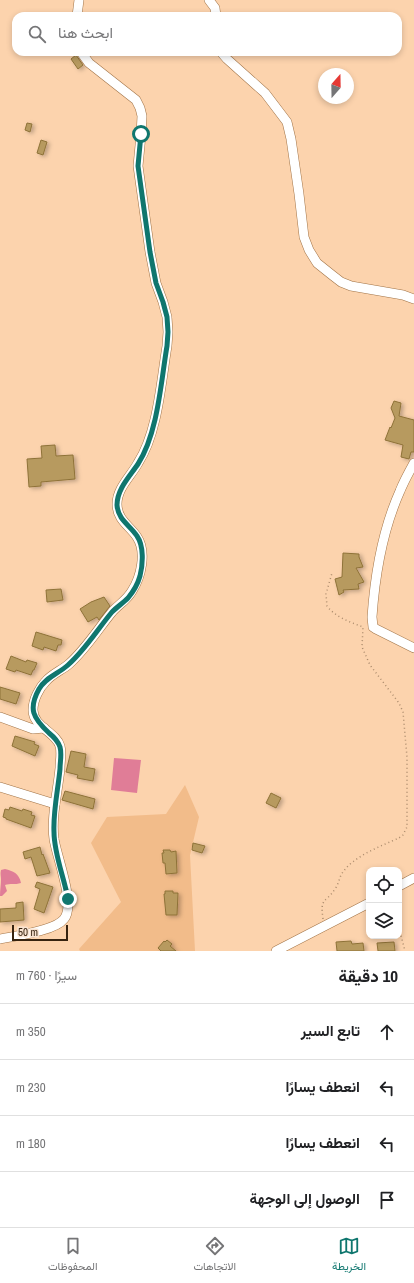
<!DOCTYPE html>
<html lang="ar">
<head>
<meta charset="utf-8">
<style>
  body { margin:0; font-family:"Archivo Narrow",Vazirmatn,sans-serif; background:#f6f6f6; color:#202124; direction:rtl }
  .controls { position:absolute; right:12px; bottom:12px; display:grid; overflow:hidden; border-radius:8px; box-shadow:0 2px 6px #0003 }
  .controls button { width:36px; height:36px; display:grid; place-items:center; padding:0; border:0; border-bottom:1px solid #e0e0e0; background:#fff; color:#202124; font:20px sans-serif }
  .compass { position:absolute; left:318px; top:68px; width:36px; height:36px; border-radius:50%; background:#fff; box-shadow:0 2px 6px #0003; rotate:20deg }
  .scale { position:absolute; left:12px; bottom:10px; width:56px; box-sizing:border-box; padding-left:4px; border:2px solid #362310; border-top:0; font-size:11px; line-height:14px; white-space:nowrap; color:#362310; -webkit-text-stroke:3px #f9e4d2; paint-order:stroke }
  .stop { position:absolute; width:12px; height:12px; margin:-9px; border:3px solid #0f766e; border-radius:50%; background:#fff }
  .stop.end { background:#0f766e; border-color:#fff; box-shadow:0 1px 4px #0008 }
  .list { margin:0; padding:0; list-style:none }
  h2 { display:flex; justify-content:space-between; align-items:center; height:52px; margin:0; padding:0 16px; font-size:17px }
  h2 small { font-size:13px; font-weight:400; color:#757577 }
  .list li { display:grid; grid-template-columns:26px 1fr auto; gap:12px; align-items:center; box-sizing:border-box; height:56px; padding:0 16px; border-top:1px solid #e0e0e0 }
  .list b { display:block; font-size:15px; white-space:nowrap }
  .list em { font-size:13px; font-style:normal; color:#757577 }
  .icon { flex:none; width:22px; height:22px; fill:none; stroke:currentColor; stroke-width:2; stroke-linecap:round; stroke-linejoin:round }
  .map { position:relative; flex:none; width:414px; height:951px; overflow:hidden; direction:ltr }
  .search { position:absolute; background:#fff; box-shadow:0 2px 6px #0003; left:12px; right:12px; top:12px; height:44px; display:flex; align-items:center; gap:10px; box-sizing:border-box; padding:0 14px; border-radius:12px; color:#757577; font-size:15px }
  .sheet { height:276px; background:#fff }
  nav { display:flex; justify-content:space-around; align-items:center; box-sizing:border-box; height:56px; border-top:1px solid #e0e0e0; background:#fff; font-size:11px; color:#757577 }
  nav a { display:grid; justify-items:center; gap:2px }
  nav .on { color:#0f766e }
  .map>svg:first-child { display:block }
</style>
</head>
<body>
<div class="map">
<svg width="414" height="951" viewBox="0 0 414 951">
  <defs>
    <filter id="shadow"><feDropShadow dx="2.5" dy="1.5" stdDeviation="2" flood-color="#0004"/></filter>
  </defs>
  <rect width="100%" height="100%" fill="#fcd3ad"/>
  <path fill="#f2bc8a" d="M185,785L199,817L190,855L195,951H80L79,949L121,902L91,843L107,817L166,814Z"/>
  <g fill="#e07d97">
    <path d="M114,758L141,760L137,793L111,790Z"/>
    <path d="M5,869C13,871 19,873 21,883C15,885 10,883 5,885L7,891L2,896H0C0,890 1,884 1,879C1,876 0,874 1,870Z"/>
  </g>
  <g fill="#b79a5f" stroke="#8e7238" filter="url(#shadow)">
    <path d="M76,55L83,65L78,69L71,59Z"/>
    <path d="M27,123L32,124L30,132L25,130Z"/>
    <path d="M41,140L47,142L43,155L37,153Z"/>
    <path d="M394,401L401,403L399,416L414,420V452H411L409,459L401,457L403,445L385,440L390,427L391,428L395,418L391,408Z"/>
    <path d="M55,445L56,456L73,455L75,479L41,482V486L29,487L27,459L42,458L41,446Z"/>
    <path d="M343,553L359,554V557L363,567L356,568L364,582L358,584L359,589L343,590L344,592L339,595L335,579L342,577Z"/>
    <path d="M61,589L63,600L47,602L46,590Z"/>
    <path d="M104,597L110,606L99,620L97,617L88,622L80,609L91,602Z"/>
    <path d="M36,632L62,640L61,645H58L56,651L44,647L43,650L32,646Z"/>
    <path d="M11,656L26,662L27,660L37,663L34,670H33L31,675L16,670L15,672L6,669Z"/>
    <path d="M0,687L20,693L16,704L0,699Z"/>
    <path d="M15,736L35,742L34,744L39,746L35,756L12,746Z"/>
    <path d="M71,751L86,754L84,767L95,769L93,781L77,778L78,775L66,772Z"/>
    <path d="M65,791L95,799L93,809L62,800Z"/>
    <path d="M271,793L281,798L276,808L266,803Z"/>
    <path d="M10,807L22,811L23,809L32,812L31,815L35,816L31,828L6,819V818L3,817L5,809L9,810Z"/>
    <path d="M193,843L205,846L202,853L192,850Z"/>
    <path d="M40,847L42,855L43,854L50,873L37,876L31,857L25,859L23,852Z"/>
    <path d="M163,850H170L171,852L176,851L177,873L166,874L165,863H163L162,853H164Z"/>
    <path d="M37,882L53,887L44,913L34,909L40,889L35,887Z"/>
    <path d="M165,891H173V893H178L177,915H166L164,894H165Z"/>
    <path d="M23,902L24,920L0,922V909L16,908V903Z"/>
    <path d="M167,940L172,944L170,946L176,951H161L158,948L164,941L165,942Z"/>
    <path d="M351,941L352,944L363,943L364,951H337L336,942Z"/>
    <path d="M394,942L395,951H378L377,943Z"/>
  </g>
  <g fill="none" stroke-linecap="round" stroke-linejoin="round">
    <defs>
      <g id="minor">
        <path d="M209,0L215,8L216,16"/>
        <path d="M77,16L79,0"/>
        <path d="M221,52L227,59L265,93L287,122L291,139L299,194L304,237L309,250L317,263L332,275L341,282L351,286L403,295L414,299"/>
        <path d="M414,463C409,472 404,481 400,491C382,531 375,574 372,617L373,627L376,629L414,648"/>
        <path d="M0,717L33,729L44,728"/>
        <path d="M0,787L55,804"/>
        <path d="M399,886L414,878"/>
        <path d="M0,939C15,936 55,931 64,919C76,905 57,858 54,839C51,816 58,791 60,768C60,761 62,753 60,746C56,732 33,727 33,710C33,700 39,688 46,681C52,674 62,670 69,664C86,649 98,629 112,612C119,604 127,600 132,591C141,577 147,552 137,537C130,526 117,520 117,504C117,488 131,476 138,463C158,432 161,382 167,346L168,332L167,317L163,302L156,283L150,252L138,166L141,135L142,116L140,108L136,100L89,63L81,52"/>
        <path d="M276,951L369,903"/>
      </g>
    </defs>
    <use href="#minor" stroke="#a17346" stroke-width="10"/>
    <g stroke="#ad8d6e" stroke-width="1.5" stroke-dasharray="1 3" stroke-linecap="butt">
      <path d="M323,919C320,897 325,904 335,889C338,885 339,880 341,875C351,857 381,846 399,838L403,835L407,827V757L403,712L399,703L370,665L362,647L363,627C350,622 335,617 327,606L326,594L332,573"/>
      <path d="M399,928L405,951"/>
    </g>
    <use href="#minor" stroke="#fff" stroke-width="9"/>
  </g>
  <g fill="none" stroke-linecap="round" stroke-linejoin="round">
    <path stroke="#0f766e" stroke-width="5" d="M68,899C64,877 54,854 54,832C53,811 58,790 60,769C60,762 62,754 60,747C58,741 54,737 49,733C33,718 28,709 39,689C46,677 58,674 68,665C85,650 97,630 112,612C117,607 123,603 128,598C133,592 138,583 140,576C143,564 144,546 137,536C130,525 118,520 117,505C117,489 130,476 138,464C158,433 161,381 167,346L168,332L167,317L163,302L156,283L150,252L138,166L141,134"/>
  </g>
</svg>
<div class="controls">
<button><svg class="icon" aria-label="locate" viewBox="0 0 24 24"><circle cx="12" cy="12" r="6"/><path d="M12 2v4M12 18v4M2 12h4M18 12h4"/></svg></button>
<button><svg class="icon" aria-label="layers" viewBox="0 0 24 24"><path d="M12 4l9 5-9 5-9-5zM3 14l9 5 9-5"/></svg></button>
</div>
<svg class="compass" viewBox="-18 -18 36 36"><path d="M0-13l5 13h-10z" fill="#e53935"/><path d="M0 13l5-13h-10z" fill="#757577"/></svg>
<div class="scale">50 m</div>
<div class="stop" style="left:141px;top:134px"></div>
<div class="stop end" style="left:68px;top:899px"></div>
<div class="search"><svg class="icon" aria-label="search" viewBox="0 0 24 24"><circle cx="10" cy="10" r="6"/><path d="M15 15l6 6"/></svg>ابحث هنا</div>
</div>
<section class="sheet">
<h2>10 دقيقة<small>سيرًا · 760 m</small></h2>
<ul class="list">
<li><svg class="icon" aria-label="ahead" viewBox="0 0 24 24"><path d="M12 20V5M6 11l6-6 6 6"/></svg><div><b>تابع السير</b></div><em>350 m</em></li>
<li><svg class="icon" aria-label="left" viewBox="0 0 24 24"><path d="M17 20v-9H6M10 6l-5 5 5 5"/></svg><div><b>انعطف يسارًا</b></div><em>230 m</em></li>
<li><svg class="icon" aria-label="left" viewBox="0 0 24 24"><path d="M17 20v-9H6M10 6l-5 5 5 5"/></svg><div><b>انعطف يسارًا</b></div><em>180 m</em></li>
<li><svg class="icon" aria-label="arrive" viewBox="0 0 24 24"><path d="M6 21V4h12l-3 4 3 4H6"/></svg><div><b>الوصول إلى الوجهة</b></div></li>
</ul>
</section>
<nav>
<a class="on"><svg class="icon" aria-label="map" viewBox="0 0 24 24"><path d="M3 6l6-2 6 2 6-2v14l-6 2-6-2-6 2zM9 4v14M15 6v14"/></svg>الخريطة</a>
<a><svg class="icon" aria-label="directions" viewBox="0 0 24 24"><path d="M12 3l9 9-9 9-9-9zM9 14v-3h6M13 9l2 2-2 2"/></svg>الاتجاهات</a>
<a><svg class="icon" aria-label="saved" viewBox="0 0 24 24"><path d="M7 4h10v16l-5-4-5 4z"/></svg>المحفوظات</a>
</nav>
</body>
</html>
